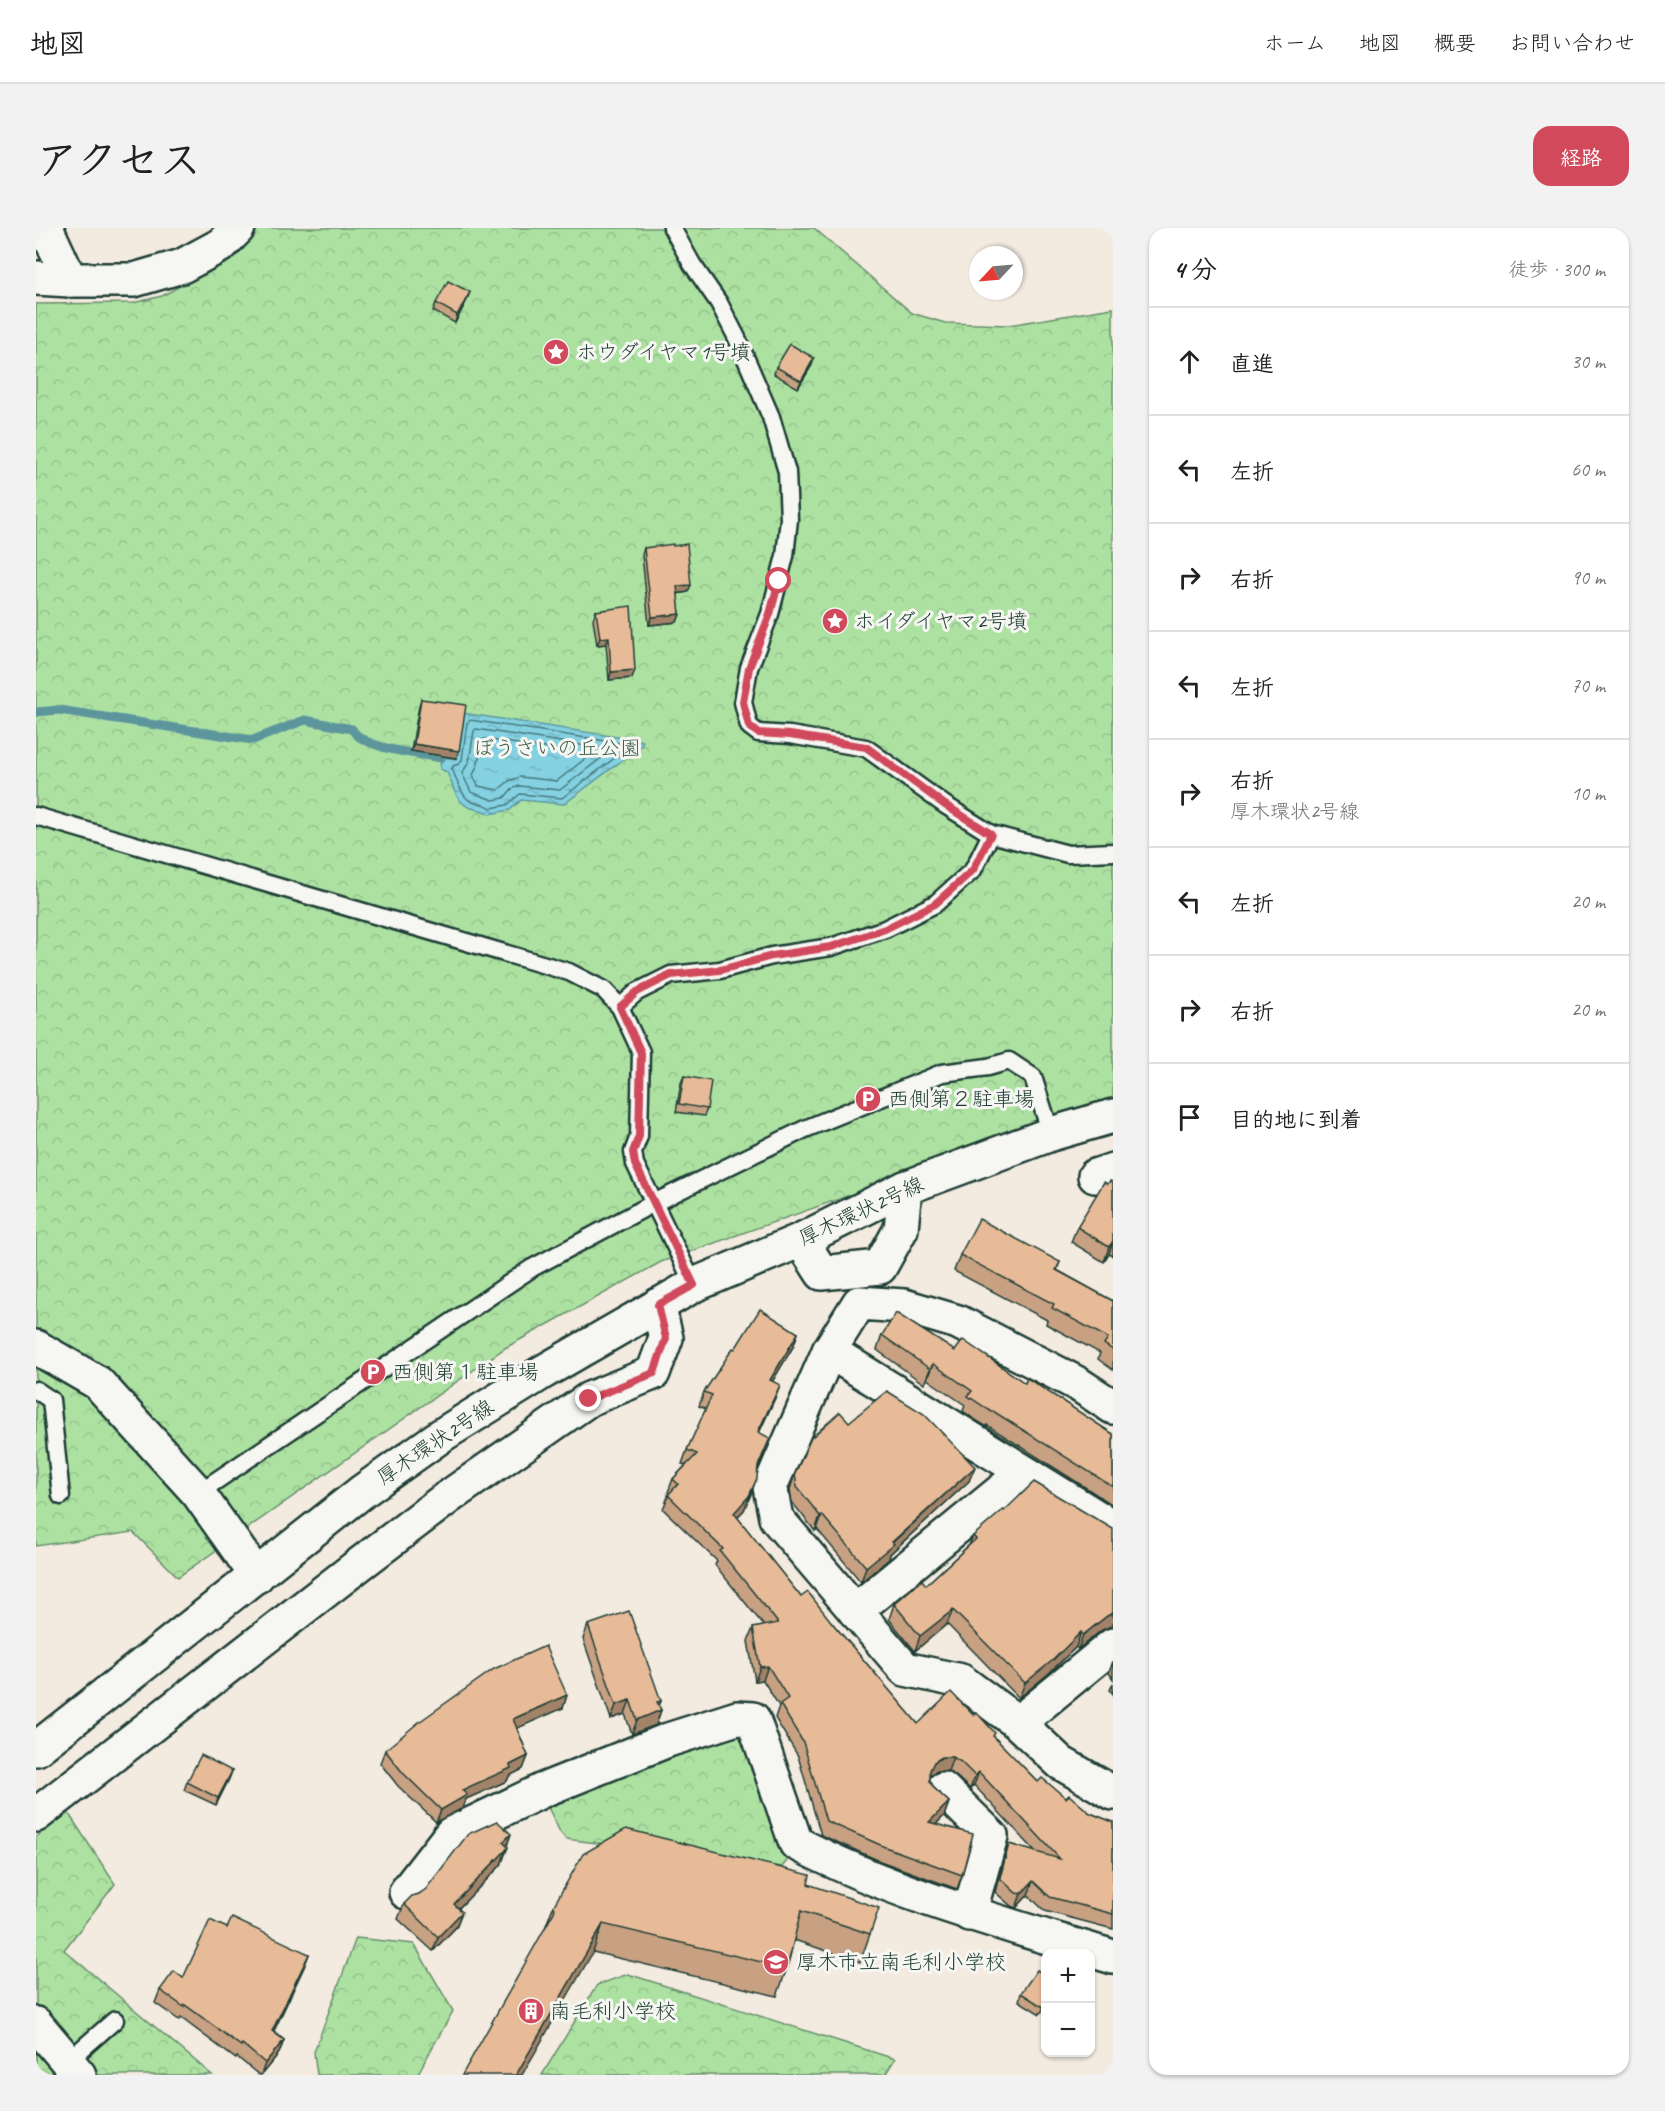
<!DOCTYPE html>
<html lang="ja">
<head>
<meta charset="utf-8">
<style>
  body { margin:0; font-family:Caveat,"Klee One",sans-serif; background:#f2f2f2; color:#202124 }
  .controls { position:absolute; right:18px; bottom:18px; display:grid; overflow:hidden; border-radius:12px; box-shadow:0 2px 4px #0004 }
  .controls button { width:54px; height:54px; display:grid; place-items:center; padding:0; border:0; border-bottom:2px solid #e0e0e0; background:#fff; color:#202124; font:30px sans-serif }
  .compass { position:absolute; left:933px; top:18px; width:54px; height:54px; border-radius:50%; background:#fff; box-shadow:0 2px 4px #0004; rotate:244deg }
  .stop { position:absolute; width:18px; height:18px; margin:-14px; border:4px solid #d1495b; border-radius:50%; background:#fff }
  .stop.end { background:#d1495b; border-color:#fff; box-shadow:0 2px 6px #0008 }
  .list { margin:0; padding:0; list-style:none }
  h2 { display:flex; justify-content:space-between; align-items:center; height:78px; margin:0; padding:0 24px; font-size:26px }
  h2 small { font-size:20px; font-weight:400; color:#757577 }
  .list li { display:grid; grid-template-columns:39px 1fr auto; gap:18px; align-items:center; box-sizing:border-box; height:108px; padding:0 24px; border-top:2px solid #e0e0e0 }
  .list b { display:block; font-size:22px; white-space:nowrap }
  .list p { margin:0; font-size:20px; white-space:nowrap; color:#757577 }
  .list em { font-size:20px; font-style:normal; color:#757577 }
  .icon { flex:none; width:33px; height:33px; fill:none; stroke:currentColor; stroke-width:2; stroke-linecap:round; stroke-linejoin:round }
  .map { position:relative; flex:none; width:1077px; height:1847px; overflow:hidden; border-radius:18px }
  header { display:flex; align-items:center; gap:36px; box-sizing:border-box; height:84px; padding:0 30px; background:#fff; border-bottom:2px solid #e0e0e0 }
  header strong { font-size:28px }
  nav { display:flex; gap:33px; margin-inline-start:auto; font-size:21px }
  .intro { display:flex; align-items:center; justify-content:space-between; box-sizing:border-box; height:144px; padding:0 36px }
  h1 { margin:0; font-size:42px }
  .button { padding:15px 27px; border-radius:18px; background:#d1495b; color:#fff; font-size:21px; font-weight:700 }
  main { display:flex; gap:36px; padding:0 36px }
  aside { flex:1; background:#fff; border-radius:18px; box-shadow:0 2px 4px #0004 }
  .map>svg:first-child { display:block }
</style>
</head>
<body>
<header>
<strong>地図</strong>
<nav><a>ホーム</a><a>地図</a><a>概要</a><a>お問い合わせ</a></nav>
</header>
<div class="intro"><h1>アクセス</h1><a class="button">経路</a></div>
<main>
<div class="map">
<svg width="1077" height="1847" viewBox="0 0 1077 1847">
  <defs>
    <pattern id="forest-crowns" width="20" height="18" patternUnits="userSpaceOnUse" patternTransform="scale(1.5)"><rect width="20" height="18" fill="#ade1a2"/><path d="M2 6a3 3 0 1 1 6 0M12 15a3 3 0 1 1 6 0" fill="none" stroke="#94c28c"/></pattern>
    <pattern id="water-ripples" width="26" height="14" patternUnits="userSpaceOnUse" patternTransform="scale(1.5)"><rect width="26" height="14" fill="#84d1e2"/><path d="M2 4q2-2 4 0t4 0M15 11q2-2 4 0t4 0" fill="none" stroke="#72b4c2"/></pattern>
  </defs>
  <rect width="100%" height="100%" fill="#f3eae0"/>
  <filter id="ink" filterUnits="userSpaceOnUse"><feTurbulence type="fractalNoise" baseFrequency=".0167" numOctaves="2"/><feDisplacementMap in="SourceGraphic" scale="12" xChannelSelector="R" yChannelSelector="G"/><feConvolveMatrix kernelMatrix="1 2 1 2 8 2 1 2 1" color-interpolation-filters="sRGB"/></filter>
  <g filter="url(#ink)">
    <g fill="url(#forest-crowns)" stroke="#668f6b" stroke-width="1.5">
      <path d="M222,0H778L876,85L909,95L973,97L1077,80V874L625,1034L469,1120L142,1349L97,1304L0,1318V76L97,75L126,68L202,26Z"/>
      <path d="M702,1498L754,1629L746,1639L530,1611L524,1604L509,1573Z"/>
      <path d="M31,1583L79,1656L28,1722L176,1847H0V1609Z"/>
      <path d="M320,1710L378,1716L417,1783L381,1847H281L278,1824Z"/>
      <path d="M592,1746L859,1831L849,1847H506L561,1757Z"/>
    </g>
    <path fill="url(#water-ripples)" stroke="#5c969c" stroke-width="1.5" d="M426,485L607,513L604,519L528,576L485,572L474,582L453,586C446,581 443,582 435,580C420,575 417,557 411,544L404,541L405,529L420,531Z"/>
    <g fill="none" stroke-linecap="round" stroke-linejoin="round">
      <g stroke="#47787a" stroke-width="1.5">
        <path d="M434,492L589,516L592,520L526,570L484,566L471,577L455,580C448,575 443,576 436,574C425,569 421,551 416,541L417,538L423,536L426,532L431,495Z"/>
        <path d="M440,501L570,521L573,524L524,562L483,558L476,561L468,570L457,572L435,564L426,545L433,534L438,503Z"/>
        <path d="M448,511L548,526L550,530L521,553L484,549L473,553L462,562L442,558L437,547L442,536L445,513Z"/>
      </g>
      <path stroke="#5c969c" stroke-width="9" d="M0,484L23,482L217,512L269,492L316,501C326,521 384,526 405,530"/>
      <defs>
        <g id="lane">
          <path d="M636,0L656,36L683,75L701,110L735,189L751,244L753,291L749,328L734,386L713,440L707,474L713,498L722,505L754,507L830,520L909,577L955,606L1032,626L1077,624"/>
          <path d="M0,588L533,744L568,762L584,779L605,824L603,908L597,924L599,936L658,1057"/>
          <path d="M584,779L601,764L635,747L684,742L736,728L795,719L849,701L899,676L937,642L955,606"/>
          <path d="M0,1162L15,1172L25,1268"/>
          <path d="M162,1265L496,1040L618,975L769,901L906,845L952,839L973,833L997,849L1015,906"/>
          <path d="M32,1833L79,1792"/>
        </g>
        <g id="street">
          <path d="M1059,948L1077,942"/>
          <path d="M765,1012L786,1045L844,1039L865,1001L869,960"/>
          <path d="M0,1119L62,1155L162,1265L221,1348"/>
          <path d="M793,1123L1077,1299"/>
          <path d="M1077,1179L1042,1156L922,1094L868,1078L823,1075L793,1123L734,1259L740,1290L869,1441L925,1453L982,1495L1077,1417"/>
          <path d="M819,1383L987,1245"/>
          <path d="M982,1495L1025,1535L1077,1565"/>
          <path d="M907,1561L955,1608L933,1686"/>
          <path d="M0,1587L324,1336L411,1270L553,1171L617,1145L630,1110L622,1077"/>
          <path d="M370,1664L415,1606L507,1562L632,1512L701,1490L717,1491L760,1615C860,1667 970,1696 1077,1729"/>
          <path d="M0,1796L43,1847"/>
        </g>
        <g id="secondary">
          <path d="M10,0L34,52"/>
          <path d="M0,50L34,52H98L146,38L185,17L202,0"/>
          <path d="M0,1521L327,1263L406,1207L507,1144L658,1057L765,1012L869,960L1015,906L1077,888"/>
        </g>
      </defs>
      <use href="#lane" stroke="#1f3d34" stroke-width="21"/>
      <use href="#street" stroke="#1f3d34" stroke-width="38"/>
      <use href="#secondary" stroke="#1f3d34" stroke-width="38"/>
      <use href="#lane" stroke="#f6f6f2" stroke-width="16"/>
      <use href="#street" stroke="#f6f6f2" stroke-width="33"/>
      <use href="#secondary" stroke="#f6f6f2" stroke-width="33"/>
    </g>
    <g fill="#c8a183" stroke="#1f3d34" stroke-width="1.5">
      <path d="M431,72L419,95L397,83L400,75Z"/>
      <path d="M778,130L776,137L762,160L738,146L740,139Z"/>
      <path d="M608,320L652,364L641,366L644,386L641,394L613,397L606,327Z"/>
      <path d="M560,383L596,450L573,452L570,416L561,417L557,391Z"/>
      <path d="M385,471L420,530L375,523L383,478Z"/>
      <path d="M648,848L671,881L668,888L640,884L645,855Z"/>
      <path d="M1077,954V1028L1073,1026L1068,1034L1035,1014L1041,999L1072,956Z"/>
      <path d="M924,1027L1024,1034L1021,1042L1077,1073V1142L1062,1131L1064,1125L1010,1096L1011,1092L918,1043Z"/>
      <path d="M762,1105L757,1119L736,1153L739,1170L723,1205L729,1224L722,1240L716,1264L708,1282L701,1289L765,1369L797,1396L882,1496L958,1509L1002,1554L1054,1585L1077,1594V1701L1009,1683L992,1667L980,1680L975,1678L959,1664L968,1630L973,1616L1000,1624L938,1557L934,1561L920,1548L912,1543H901L894,1548V1553L899,1561L913,1574L908,1588L900,1596L926,1647L921,1661L844,1633L785,1607L762,1528L739,1490L743,1478L727,1452L719,1453L712,1413L717,1400L728,1398L679,1337L681,1333L627,1281L633,1266L632,1264L637,1251L650,1237L646,1236L651,1222L670,1181L663,1178L668,1164L699,1121Z"/>
      <path d="M846,1107L919,1123L989,1155L1077,1206V1277L951,1197V1199L938,1191L927,1183L929,1177L891,1151L888,1156L841,1122Z"/>
      <path d="M813,1194L933,1253L854,1326L853,1331L825,1354L781,1301L779,1303L756,1274L754,1261L759,1246Z"/>
      <path d="M937,1308L1075,1398L1066,1402L1042,1421L1040,1419L1012,1446L983,1470L911,1396L879,1423L853,1391L858,1376L890,1357L933,1317Z"/>
      <path d="M552,1397L625,1473L623,1478L625,1482L620,1497L596,1506L589,1486L575,1491L547,1411Z"/>
      <path d="M1077,1433V1451L1073,1445Z"/>
      <path d="M1077,1455V1466L1074,1462Z"/>
      <path d="M531,1467L527,1480L481,1500L492,1528L487,1541L473,1548L471,1553L430,1571L427,1580L400,1594L362,1558L344,1535L349,1522Z"/>
      <path d="M196,1543L193,1551L180,1577L148,1562L151,1554Z"/>
      <path d="M471,1618L472,1619L465,1637L422,1681L426,1684L420,1699L397,1723L362,1691L368,1676L383,1666Z"/>
      <path d="M772,1656L834,1706L824,1734L758,1712L751,1740L741,1768L557,1724L509,1700L517,1679Z"/>
      <path d="M191,1700L273,1726L268,1739L237,1803L248,1812L243,1825L225,1847H223L201,1829L200,1831L145,1790L143,1792L119,1775L124,1762L147,1750Z"/>
      <path d="M1010,1747V1777L1004,1786L983,1773L985,1765Z"/>
    </g>
    <g fill="#a2836a" stroke="#1f3d34" stroke-width="1.5">
      <path d="M434,64L431,72L419,95L421,87Z"/>
      <path d="M778,130L776,137L762,160L765,153Z"/>
      <path d="M655,357L652,364L638,366L641,358Z"/>
      <path d="M644,386L641,394L613,397L616,389Z"/>
      <path d="M573,409L570,416L561,417L564,410Z"/>
      <path d="M599,442L596,450L573,452L575,444Z"/>
      <path d="M378,516L423,523L420,530L375,523Z"/>
      <path d="M1077,1013L1073,1026L1068,1034L1073,1019Z"/>
      <path d="M762,1105L757,1119L729,1166L734,1152Z"/>
      <path d="M897,1136L891,1151L888,1156L894,1141Z"/>
      <path d="M744,1157L739,1170L717,1218L722,1204Z"/>
      <path d="M939,1239L933,1253L854,1326L853,1331L825,1354L830,1339Z"/>
      <path d="M721,1250L708,1282L693,1298L698,1285Z"/>
      <path d="M786,1287L781,1301L779,1303L784,1288Z"/>
      <path d="M917,1382L911,1396L879,1423L884,1408Z"/>
      <path d="M1077,1385V1399L1075,1398L1066,1402L1042,1421L1047,1407L1071,1388Z"/>
      <path d="M1045,1404L1040,1419L1012,1446L983,1470L989,1455Z"/>
      <path d="M732,1438L727,1452L719,1453L724,1439Z"/>
      <path d="M531,1467L527,1480L473,1504L477,1491Z"/>
      <path d="M594,1472L589,1486L575,1491L580,1477Z"/>
      <path d="M625,1473L620,1484L625,1482L620,1497L596,1506L601,1492L621,1474Z"/>
      <path d="M492,1528L487,1541L473,1548L471,1553L430,1571L427,1580L400,1594L405,1582L426,1562L474,1537Z"/>
      <path d="M906,1529H917L912,1543H901L893,1548L894,1542L898,1534Z"/>
      <path d="M196,1543L193,1551L180,1577L182,1570Z"/>
      <path d="M943,1544L938,1557L934,1561L939,1548Z"/>
      <path d="M913,1574L908,1588L888,1608L893,1594Z"/>
      <path d="M475,1606L470,1621L467,1614Z"/>
      <path d="M470,1622L465,1637L412,1691L418,1676Z"/>
      <path d="M997,1653L992,1667L980,1680L985,1666Z"/>
      <path d="M426,1684L420,1699L397,1723L402,1709Z"/>
      <path d="M567,1696L557,1724L486,1847H480Z"/>
      <path d="M273,1726L268,1739L232,1816L236,1803Z"/>
      <path d="M248,1812L243,1825L225,1847L229,1835Z"/>
    </g>
    <g fill="#e8bb98" stroke="#1f3d34" stroke-width="1.5">
      <path d="M412,53L434,64L421,87L400,75Z"/>
      <path d="M754,116L778,130L765,153L740,139Z"/>
      <path d="M637,316V318L651,316L655,357L641,358L644,386L616,389L608,320Z"/>
      <path d="M595,378L599,442L575,444L573,409L564,410L560,383Z"/>
      <path d="M385,471L430,477L423,523L378,516Z"/>
      <path d="M648,848L675,853L671,881L643,876Z"/>
      <path d="M1074,953L1077,954V1013L1073,1019L1041,999L1068,954L1072,956Z"/>
      <path d="M943,991L1024,1034L1020,1042L1077,1073V1122L1068,1116L1072,1110L1016,1080L1018,1076L924,1027Z"/>
      <path d="M724,1081L762,1105L734,1152L744,1157L722,1204L734,1210L722,1238L721,1250L713,1268L698,1285L765,1369L772,1364L797,1396L882,1496L915,1464L938,1488L941,1485L959,1505L957,1508L1002,1554L1006,1550L1030,1570L1033,1567L1054,1585L1077,1594V1686L1014,1669L997,1653L985,1666L980,1665L964,1650L973,1616L1024,1631L943,1544L939,1548L925,1534L917,1529H906L898,1534L894,1542V1553L899,1561L913,1574L893,1594L937,1606L926,1647L849,1619L790,1593L767,1514L744,1476L752,1470L732,1438L724,1439L717,1400L742,1395L684,1323L687,1321L632,1267L642,1256L637,1251L661,1226L651,1222L676,1167L668,1164L697,1120L699,1121Z"/>
      <path d="M860,1085L919,1123L927,1112L989,1155L991,1150L1077,1206V1259L957,1183L956,1184L932,1168L936,1163L897,1136L894,1141L846,1107Z"/>
      <path d="M851,1163L888,1186L939,1239L856,1314L858,1316L830,1339L786,1287L784,1288L761,1259L759,1246L775,1210L804,1184L813,1194Z"/>
      <path d="M998,1254L1077,1301V1385L1071,1388L1047,1407L1045,1404L1017,1432L989,1455L917,1382L884,1408L858,1376L886,1352L890,1357L940,1311L937,1308L967,1282L968,1283Z"/>
      <path d="M593,1383L625,1473L621,1474L625,1482L601,1492L594,1472L580,1477L552,1397Z"/>
      <path d="M509,1418L531,1467L477,1491L492,1528L474,1537L475,1540L426,1562L431,1567L405,1582L367,1545L349,1522L383,1494L458,1441Z"/>
      <path d="M165,1527L196,1543L182,1570L151,1554Z"/>
      <path d="M461,1593L475,1606L467,1614L472,1619L470,1622L418,1676L426,1684L402,1709L368,1676L376,1668L383,1666L390,1661L432,1606Z"/>
      <path d="M590,1601L774,1647L772,1656L843,1680L834,1706L765,1683L751,1740L567,1696L480,1847H426L518,1684L519,1680L517,1679L547,1626Z"/>
      <path d="M196,1690L273,1726L236,1803L248,1812L229,1835L206,1816L205,1818L149,1777L148,1779L124,1762L138,1743L147,1750L174,1692L191,1700Z"/>
      <path d="M1001,1742L1010,1747V1774L1007,1779L985,1765Z"/>
    </g>
  </g>
  <g fill="none" stroke-linecap="round" stroke-linejoin="round" filter="url(#ink)">
    <path stroke="#d1495b" stroke-width="8" d="M553,1171L618,1145L630,1110L622,1077L658,1057L599,936L597,924L603,908L605,825L584,779L601,764L635,747L684,742L736,728L795,719L849,701L899,676L937,642L955,606L909,577L830,519L754,507L722,505L713,498L707,474L713,440L734,386L743,353"/>
  </g>
  <defs>
    <symbol id="sight-disc" viewBox="-11 -11 22 22"><circle r="9.5" fill="#d1495b" stroke="#f6f6f2"/><path d="M0-6L1.8-2.2L6-1.7L2.9 1.2L3.7 5.4L0 3.3L-3.7 5.4L-2.9 1.2L-6-1.7L-1.8-2.2Z" fill="#fff"/></symbol>
    <symbol id="parking-disc" viewBox="-11 -11 22 22"><circle r="9.5" fill="#d1495b" stroke="#f6f6f2"/><path d="M-3.5-5.5H1a3.5 3.5 0 0 1 0 7H-1V5.5H-3.5ZM-1-3.4V-.6H.8a1.4 1.4 0 0 0 0-2.8Z" fill="#fff"/></symbol>
    <symbol id="school-disc" viewBox="-11 -11 22 22"><circle r="9.5" fill="#d1495b" stroke="#f6f6f2"/><path d="M0-5L7-2L0 1L-7-2ZM-4 1L0 2.5L4 1V4Q0 6-4 4Z" fill="#fff"/></symbol>
    <symbol id="building-disc" viewBox="-11 -11 22 22"><circle r="9.5" fill="#d1495b" stroke="#f6f6f2"/><path d="M-4-6H4V6H1V3H-1V6H-4ZM-2.5-4.3h1.7v1.8h-1.7ZM.8-4.3h1.7v1.8H.8ZM-2.5-1h1.7V.8h-1.7ZM.8-1h1.7V.8H.8Z" fill="#fff"/></symbol>
  </defs>
  <g fill-rule="evenodd">
    <use href="#sight-disc" x="505" y="109" width="30" height="30"/>
    <use href="#sight-disc" x="784" y="378" width="30" height="30"/>
    <use href="#parking-disc" x="817" y="856" width="30" height="30"/>
    <use href="#parking-disc" x="322" y="1129" width="30" height="30"/>
    <use href="#school-disc" x="725" y="1719" width="30" height="30"/>
    <use href="#building-disc" x="480" y="1768" width="30" height="30"/>
  </g>
  <g text-anchor="middle" dominant-baseline="central" stroke-width="6" stroke-linejoin="round" paint-order="stroke">
    <g font-size="21" fill="#1f3d34" stroke="#f6f6f2" text-anchor="start">
      <text x="540" y="124">ホウダイヤマ1号墳</text>
      <text x="818" y="393">ホイダイヤマ2号墳</text>
      <text x="852" y="871">西側第２駐車場</text>
      <text x="356" y="1144">西側第１駐車場</text>
      <text x="760" y="1734">厚木市立南毛利小学校</text>
      <text x="514" y="1783">南毛利小学校</text>
    </g>
    <g font-size="21" fill="#3b5e4a" stroke="#f6f6f2">
      <text x="521" y="520">ぼうさいの丘公園</text>
    </g>
    <g font-size="21" fill="#1f3d34" stroke="#f6f6f2">
      <text transform="translate(825 983) rotate(-25)">厚木環状2号線</text>
      <text transform="translate(399 1214) rotate(-34)">厚木環状2号線</text>
    </g>
  </g>
</svg>
<div class="controls">
<button>+</button>
<button>−</button>
</div>
<svg class="compass" viewBox="-18 -18 36 36"><path d="M0-13l5 13h-10z" fill="#e53935"/><path d="M0 13l5-13h-10z" fill="#757577"/></svg>
<div class="stop" style="left:743px;top:353px"></div>
<div class="stop end" style="left:553px;top:1171px"></div>
</div>
<aside>
<h2>4 分<small>徒歩 · 300 m</small></h2>
<ul class="list">
<li><svg class="icon" aria-label="ahead" viewBox="0 0 24 24"><path d="M12 20V5M6 11l6-6 6 6"/></svg><div><b>直進</b></div><em>30 m</em></li>
<li><svg class="icon" aria-label="left" viewBox="0 0 24 24"><path d="M17 20v-9H6M10 6l-5 5 5 5"/></svg><div><b>左折</b></div><em>60 m</em></li>
<li><svg class="icon" aria-label="right" viewBox="0 0 24 24"><path d="M7 20v-9h11M14 6l5 5-5 5"/></svg><div><b>右折</b></div><em>90 m</em></li>
<li><svg class="icon" aria-label="left" viewBox="0 0 24 24"><path d="M17 20v-9H6M10 6l-5 5 5 5"/></svg><div><b>左折</b></div><em>70 m</em></li>
<li><svg class="icon" aria-label="right" viewBox="0 0 24 24"><path d="M7 20v-9h11M14 6l5 5-5 5"/></svg><div><b>右折</b><p>厚木環状2号線</p></div><em>10 m</em></li>
<li><svg class="icon" aria-label="left" viewBox="0 0 24 24"><path d="M17 20v-9H6M10 6l-5 5 5 5"/></svg><div><b>左折</b></div><em>20 m</em></li>
<li><svg class="icon" aria-label="right" viewBox="0 0 24 24"><path d="M7 20v-9h11M14 6l5 5-5 5"/></svg><div><b>右折</b></div><em>20 m</em></li>
<li><svg class="icon" aria-label="arrive" viewBox="0 0 24 24"><path d="M6 21V4h12l-3 4 3 4H6"/></svg><div><b>目的地に到着</b></div></li>
</ul>
</aside>
</main>
</body>
</html>
